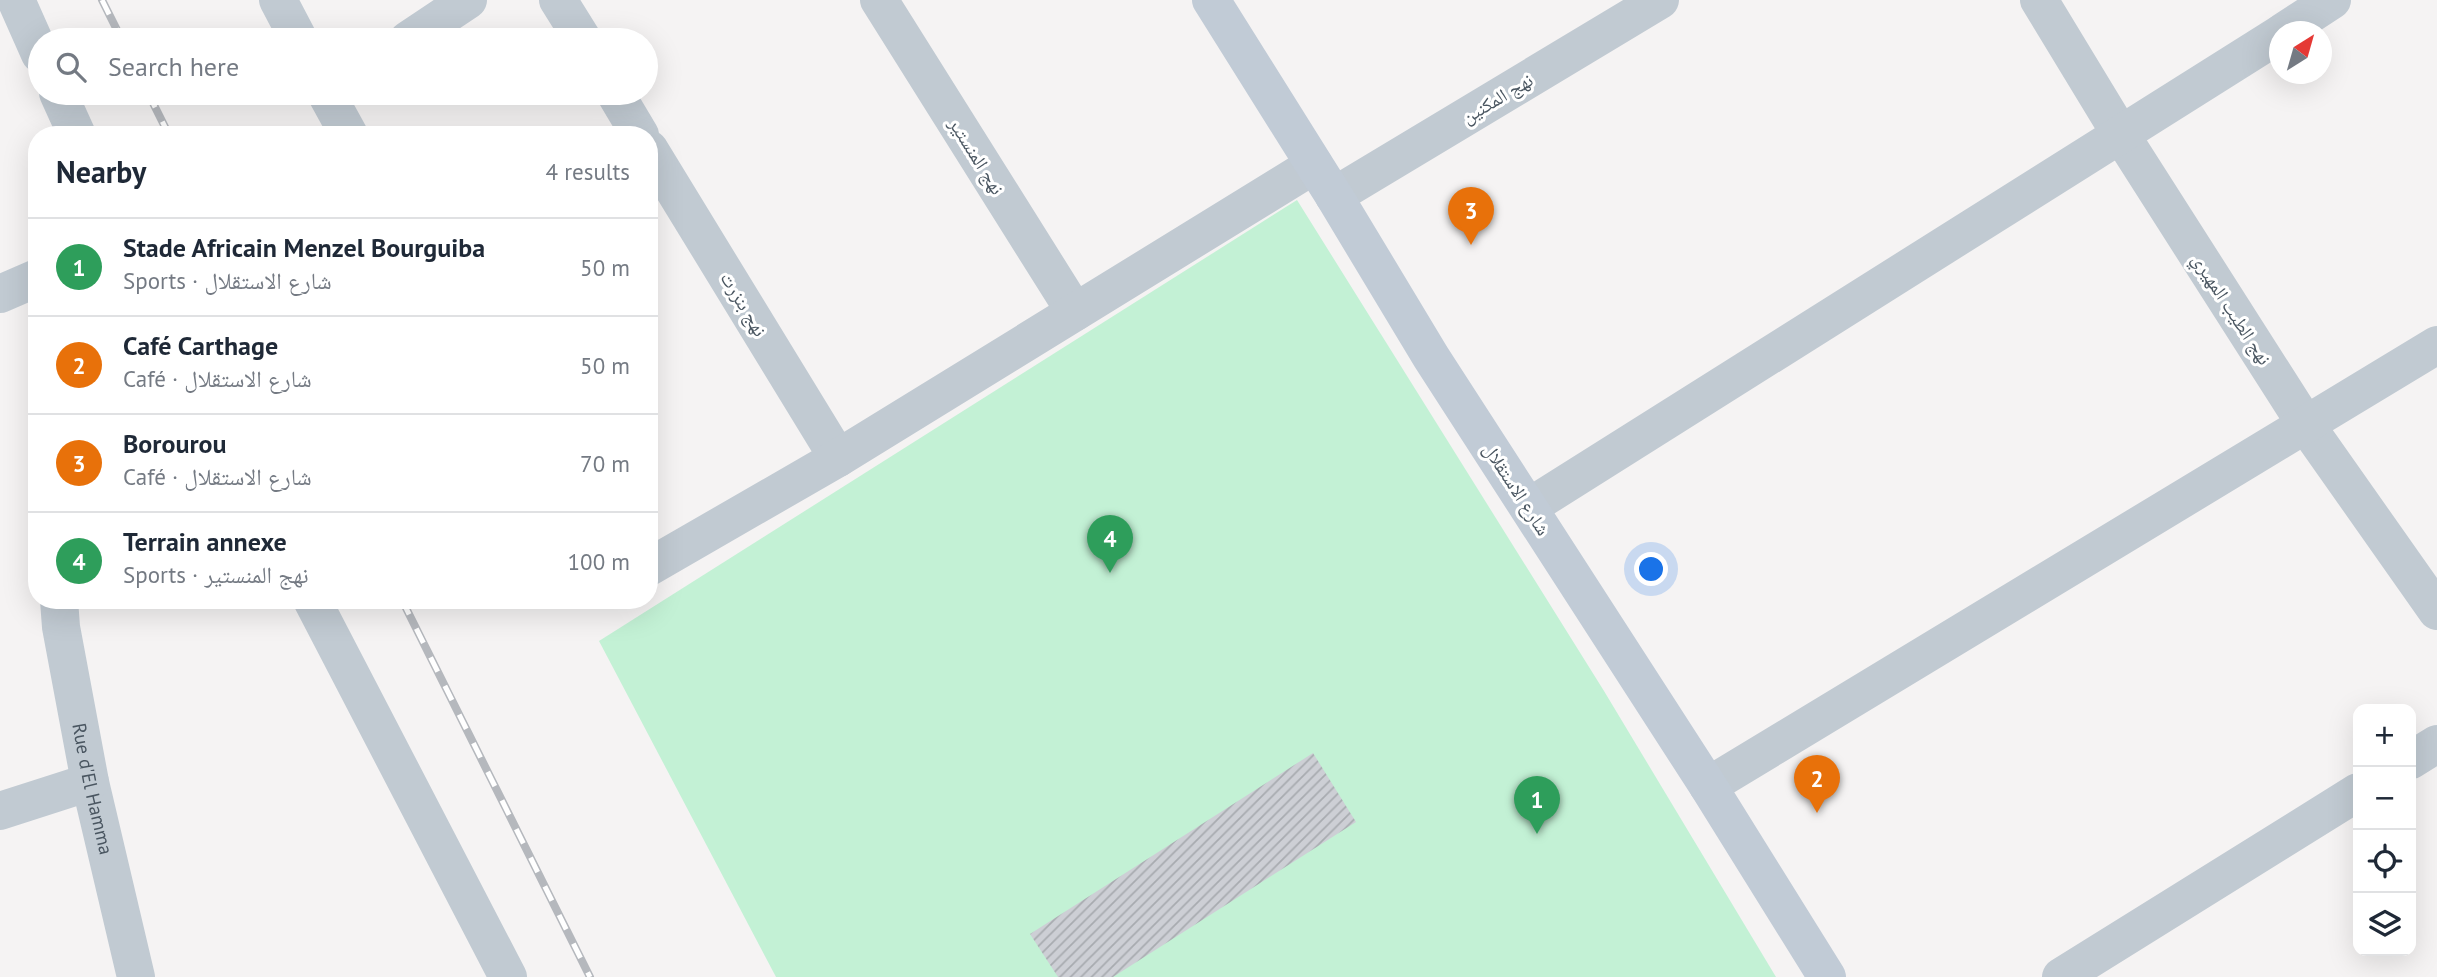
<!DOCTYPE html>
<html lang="en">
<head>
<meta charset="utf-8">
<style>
  body { margin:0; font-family:"PT Sans","Noto Naskh Arabic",sans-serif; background:#f2f2f3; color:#1f2937 }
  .controls { position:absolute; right:21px; bottom:21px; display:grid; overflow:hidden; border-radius:14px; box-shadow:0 7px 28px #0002 }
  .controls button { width:63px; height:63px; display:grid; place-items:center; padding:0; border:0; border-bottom:2px solid #e0e1e3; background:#fff; color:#1f2937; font:35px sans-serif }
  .compass { position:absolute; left:2269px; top:21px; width:63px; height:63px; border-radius:50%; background:#fff; box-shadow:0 7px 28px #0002; rotate:37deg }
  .you { position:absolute; left:1652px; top:570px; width:24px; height:24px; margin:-18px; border:5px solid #fff; border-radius:50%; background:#1a73e8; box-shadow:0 0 0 10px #1a73e833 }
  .badge { display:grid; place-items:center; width:46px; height:46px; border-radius:50%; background:#ea580c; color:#fff; font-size:23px; font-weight:700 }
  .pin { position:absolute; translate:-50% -58px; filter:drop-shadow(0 2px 4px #0008) }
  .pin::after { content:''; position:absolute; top:37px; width:24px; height:21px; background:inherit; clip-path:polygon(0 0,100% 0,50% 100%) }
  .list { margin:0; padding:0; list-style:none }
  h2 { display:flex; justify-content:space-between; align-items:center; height:91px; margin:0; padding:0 28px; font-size:30px }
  h2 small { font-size:23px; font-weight:400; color:#747a83 }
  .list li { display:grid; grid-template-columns:46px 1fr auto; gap:21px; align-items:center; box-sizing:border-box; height:98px; padding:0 28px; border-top:2px solid #e0e1e3 }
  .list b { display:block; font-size:26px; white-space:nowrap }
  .list p { margin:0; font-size:23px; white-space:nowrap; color:#747a83 }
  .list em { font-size:23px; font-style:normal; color:#747a83 }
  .icon { flex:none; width:38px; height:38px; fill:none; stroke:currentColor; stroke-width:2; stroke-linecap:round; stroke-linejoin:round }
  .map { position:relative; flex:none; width:2437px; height:977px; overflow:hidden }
  .search { position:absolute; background:#fff; box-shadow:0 7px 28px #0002; left:28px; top:28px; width:630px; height:77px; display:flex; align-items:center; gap:18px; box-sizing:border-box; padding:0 24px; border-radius:38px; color:#747a83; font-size:26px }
  .panel { position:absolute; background:#fff; box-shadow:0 7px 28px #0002; left:28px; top:126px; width:630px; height:483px; border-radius:28px }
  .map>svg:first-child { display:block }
</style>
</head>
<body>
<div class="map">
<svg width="2437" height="977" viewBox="0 0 2437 977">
  <defs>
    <pattern id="building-hatch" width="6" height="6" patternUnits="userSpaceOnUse" patternTransform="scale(1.75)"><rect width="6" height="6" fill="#cdcfd5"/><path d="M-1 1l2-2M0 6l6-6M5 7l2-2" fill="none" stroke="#a8abb0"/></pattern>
  </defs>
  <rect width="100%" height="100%" fill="#f5f3f3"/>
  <path fill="#c3f1d5" d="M1297,200L1604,691L1776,977H776L599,641Z"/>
  <path fill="url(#building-hatch)" d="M1313,753L1356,822L1113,977H1058L1030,934Z"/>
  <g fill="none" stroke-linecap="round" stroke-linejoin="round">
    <g stroke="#c1cad2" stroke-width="38">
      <path d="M16,0L40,54"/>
      <path d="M278,0L299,40"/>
      <path d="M558,0L583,40"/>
      <path d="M879,0L1075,312"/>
      <path d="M2039,0L2121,135L2306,425L2437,611"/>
      <path d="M2283,32L2332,0"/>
      <path d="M408,40L468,0"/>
      <path d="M58,93L77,135"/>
      <path d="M331,93L327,95L349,135"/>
      <path d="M615,93L640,135"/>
      <path d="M649,149L838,458"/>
      <path d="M1334,196L1660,0"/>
      <path d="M0,294L37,278"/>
      <path d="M1529,507L2280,34"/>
      <path d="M649,567L838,458L1314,165"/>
      <path id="s1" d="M59,600L61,627L90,782L136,977"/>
      <path d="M312,600L508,977"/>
      <path d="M2411,760L2437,744"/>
      <path d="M1708,786L2437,345"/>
      <path d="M0,811L90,782"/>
      <path d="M2061,977L2358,792"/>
    </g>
    <path stroke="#c1cbd6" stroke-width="38" d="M1211,0L1334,196L1431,357L1708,786L1827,977"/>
    <defs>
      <g id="rail">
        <path d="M102,0L122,40"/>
        <path d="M148,93L169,135"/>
        <path d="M402,600L590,977"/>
      </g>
    </defs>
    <use href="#rail" stroke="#b5b8bd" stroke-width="8"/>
    <use href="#rail" stroke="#fff" stroke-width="5" stroke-dasharray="16" stroke-linecap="butt"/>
  </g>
  <g text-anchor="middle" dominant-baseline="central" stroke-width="6" stroke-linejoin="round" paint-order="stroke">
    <g font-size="19" fill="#4a5661" stroke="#fff">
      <text transform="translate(1497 98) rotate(-31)">نهج المكنين</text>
      <text transform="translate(977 156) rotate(58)">نهج المنستير</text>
      <text transform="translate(744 304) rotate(59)">نهج بنزرت</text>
      <text transform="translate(2232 309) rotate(57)">نهج الطيب المهيري</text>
      <text transform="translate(1517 489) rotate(57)">شارع الاستقلال</text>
      <text stroke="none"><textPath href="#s1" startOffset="192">Rue d'El Hamma</textPath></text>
    </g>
  </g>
</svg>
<div class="controls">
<button>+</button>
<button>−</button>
<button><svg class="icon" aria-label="locate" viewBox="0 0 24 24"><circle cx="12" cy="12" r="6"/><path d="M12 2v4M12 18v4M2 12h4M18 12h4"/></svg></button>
<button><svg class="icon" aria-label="layers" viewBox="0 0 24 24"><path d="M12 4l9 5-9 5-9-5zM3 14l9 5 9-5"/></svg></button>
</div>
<svg class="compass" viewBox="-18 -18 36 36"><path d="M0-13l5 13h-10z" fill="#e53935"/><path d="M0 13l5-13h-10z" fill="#747a83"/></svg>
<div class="you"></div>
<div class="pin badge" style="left:1537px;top:834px;background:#2e9e5b">1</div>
<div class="pin badge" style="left:1817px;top:813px;background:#e8710a">2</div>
<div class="pin badge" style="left:1471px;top:245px;background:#e8710a">3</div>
<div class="pin badge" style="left:1110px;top:573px;background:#2e9e5b">4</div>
<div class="search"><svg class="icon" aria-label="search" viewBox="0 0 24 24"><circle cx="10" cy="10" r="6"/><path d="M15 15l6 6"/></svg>Search here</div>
<section class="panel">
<h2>Nearby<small>4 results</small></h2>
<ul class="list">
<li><span class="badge" style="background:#2e9e5b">1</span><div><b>Stade Africain Menzel Bourguiba</b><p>Sports · شارع الاستقلال</p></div><em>50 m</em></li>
<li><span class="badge" style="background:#e8710a">2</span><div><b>Café Carthage</b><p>Café · شارع الاستقلال</p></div><em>50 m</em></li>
<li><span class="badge" style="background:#e8710a">3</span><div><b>Borourou</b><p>Café · شارع الاستقلال</p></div><em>70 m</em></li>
<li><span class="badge" style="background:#2e9e5b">4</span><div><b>Terrain annexe</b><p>Sports · نهج المنستير</p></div><em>100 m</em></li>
</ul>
</section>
</div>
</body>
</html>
